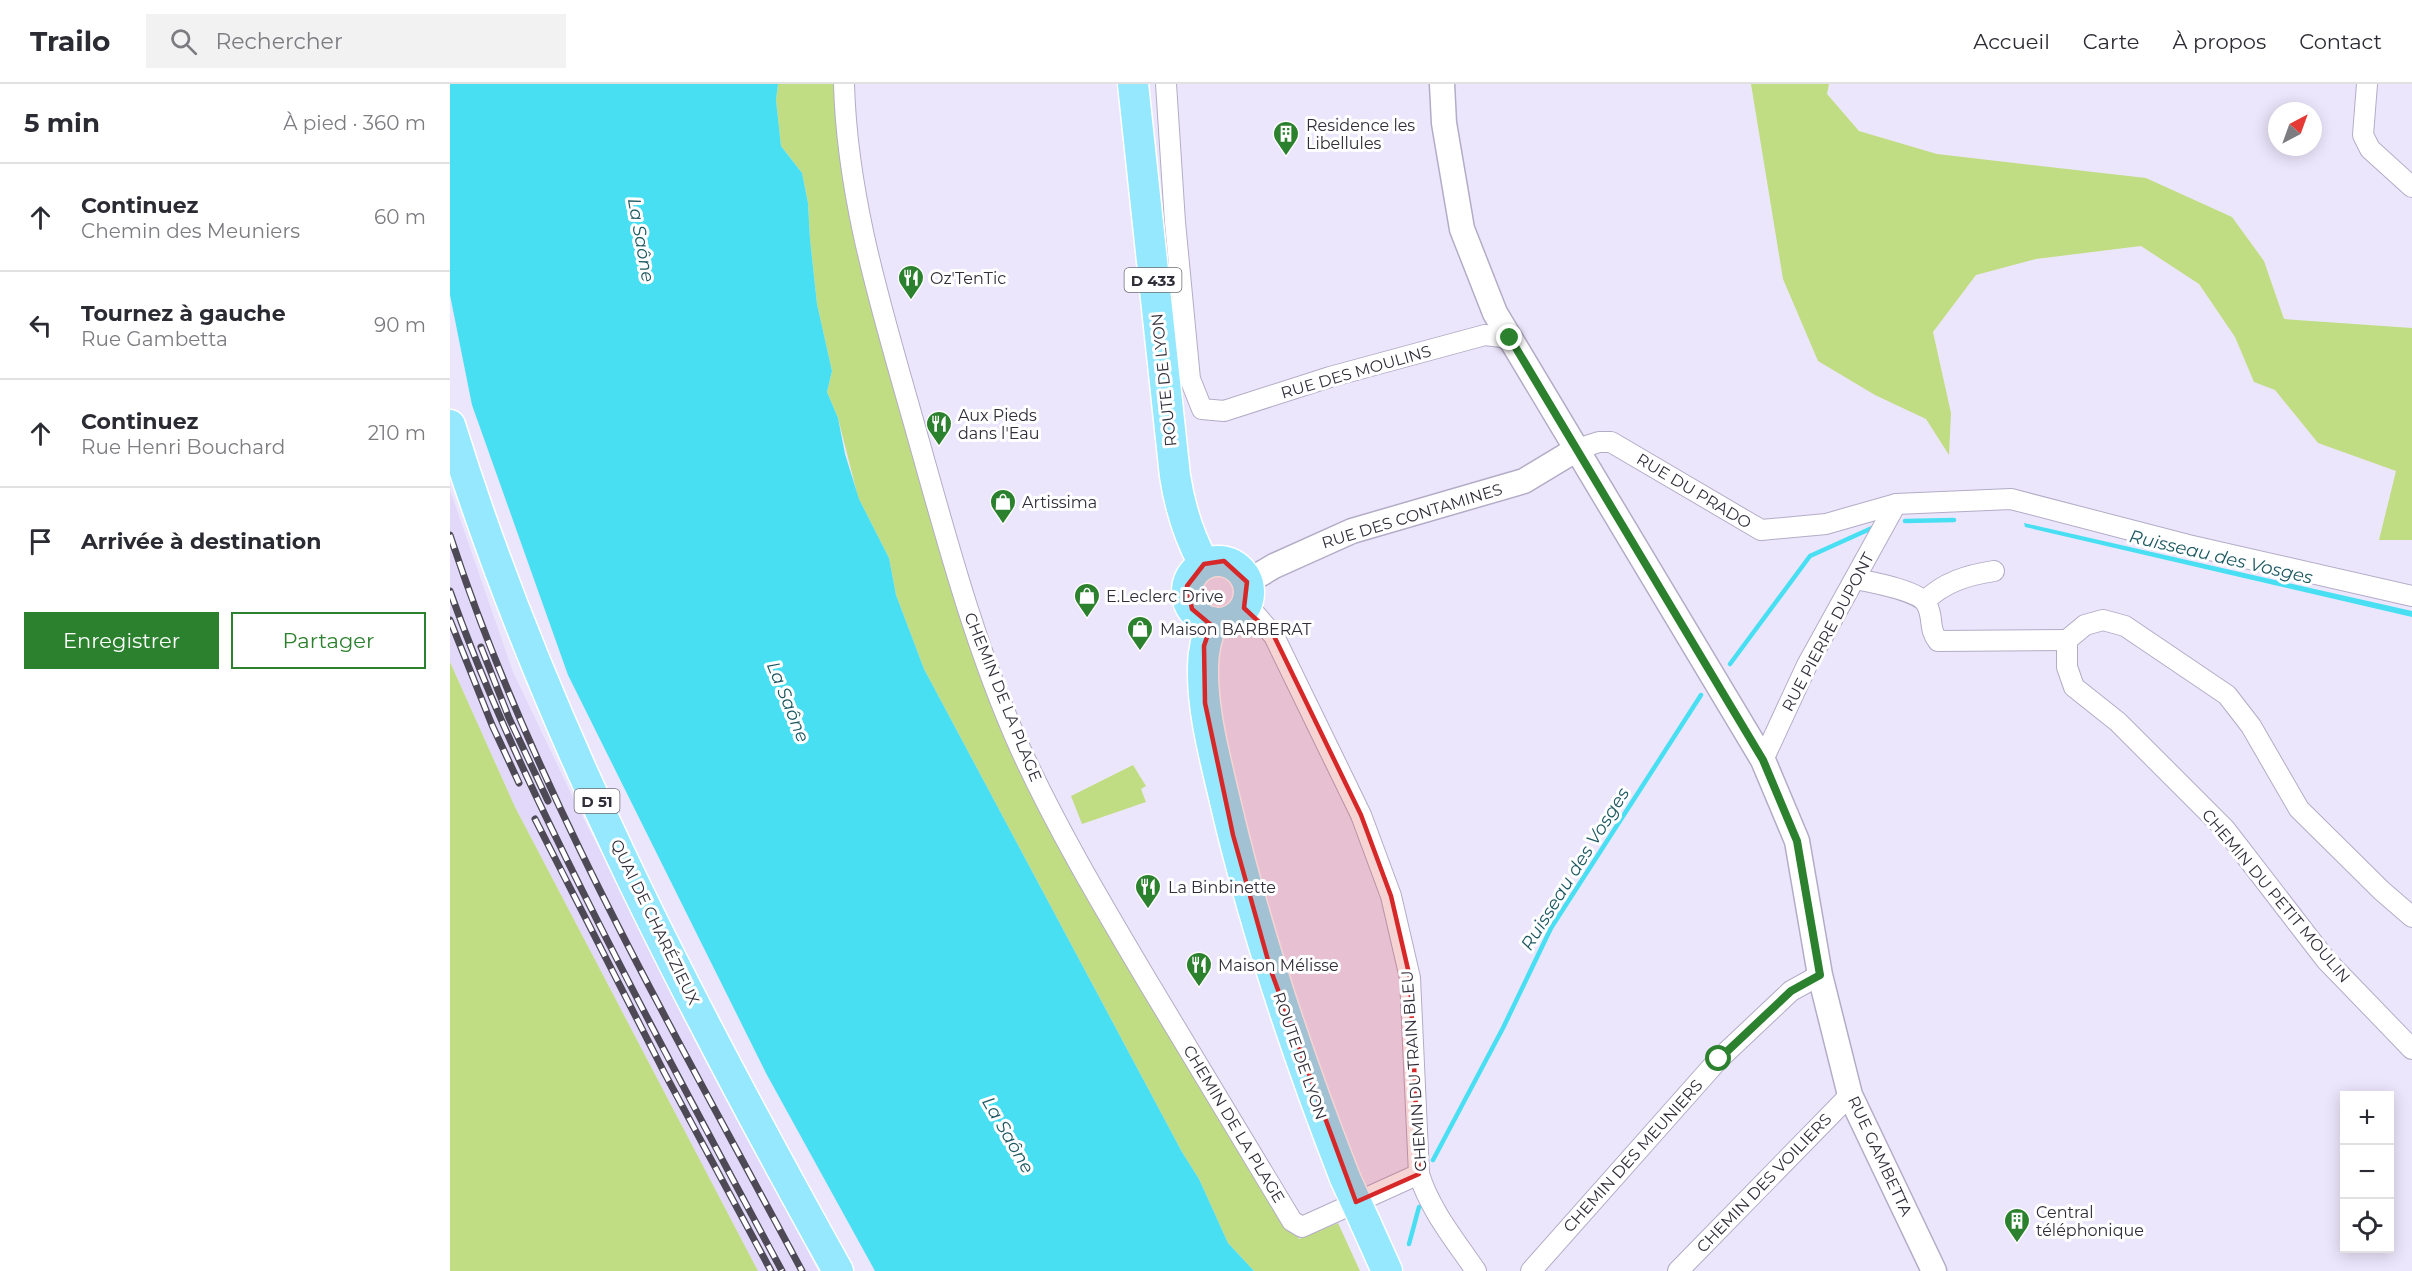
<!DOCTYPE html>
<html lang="fr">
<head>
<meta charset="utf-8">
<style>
  body { margin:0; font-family:Montserrat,sans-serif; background:#f2f2f3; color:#2b2b33 }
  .controls { position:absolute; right:18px; bottom:18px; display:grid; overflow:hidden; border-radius:0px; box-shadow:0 3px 15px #0003 }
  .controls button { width:54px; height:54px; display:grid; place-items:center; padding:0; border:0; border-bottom:2px solid #e1e1e2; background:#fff; color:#2b2b33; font:30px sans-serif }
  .compass { position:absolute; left:1818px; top:18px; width:54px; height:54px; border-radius:50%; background:#fff; box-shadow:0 3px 15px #0003; rotate:41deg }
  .stop { position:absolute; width:18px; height:18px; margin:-14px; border:4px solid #2c812e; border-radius:50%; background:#fff }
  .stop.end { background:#2c812e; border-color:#fff; box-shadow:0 2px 6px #0008 }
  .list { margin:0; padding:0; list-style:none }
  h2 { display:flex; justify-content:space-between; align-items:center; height:78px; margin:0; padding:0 24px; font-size:26px }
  h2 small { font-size:20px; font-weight:400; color:#7c7c81 }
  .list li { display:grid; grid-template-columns:39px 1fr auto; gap:18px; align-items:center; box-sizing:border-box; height:108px; padding:0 24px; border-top:2px solid #e1e1e2 }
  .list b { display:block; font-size:22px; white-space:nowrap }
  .list p { margin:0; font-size:20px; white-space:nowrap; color:#7c7c81 }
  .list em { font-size:20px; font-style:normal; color:#7c7c81 }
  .actions { display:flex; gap:12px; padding:18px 24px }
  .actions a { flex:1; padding:14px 0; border:2px solid #2c812e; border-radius:0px; text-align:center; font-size:21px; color:#2c812e }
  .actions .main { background:#2c812e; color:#fff }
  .icon { flex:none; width:33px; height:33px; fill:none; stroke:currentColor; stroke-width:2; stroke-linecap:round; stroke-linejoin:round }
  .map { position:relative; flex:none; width:1962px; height:1187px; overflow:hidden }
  header { display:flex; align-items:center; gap:36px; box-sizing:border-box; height:84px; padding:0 30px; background:#fff; border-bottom:2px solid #e1e1e2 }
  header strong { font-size:28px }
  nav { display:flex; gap:33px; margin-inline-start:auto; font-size:21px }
  .search { width:420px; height:54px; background:#f2f2f3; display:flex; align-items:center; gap:15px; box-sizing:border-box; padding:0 21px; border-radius:0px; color:#7c7c81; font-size:22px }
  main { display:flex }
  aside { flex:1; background:#fff }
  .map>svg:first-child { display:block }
</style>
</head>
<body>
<header>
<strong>Trailo</strong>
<div class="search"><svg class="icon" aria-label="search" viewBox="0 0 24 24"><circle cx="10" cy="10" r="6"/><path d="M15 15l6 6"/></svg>Rechercher</div>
<nav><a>Accueil</a><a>Carte</a><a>À propos</a><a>Contact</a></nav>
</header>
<main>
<aside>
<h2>5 min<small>À pied · 360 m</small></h2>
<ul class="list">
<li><svg class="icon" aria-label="ahead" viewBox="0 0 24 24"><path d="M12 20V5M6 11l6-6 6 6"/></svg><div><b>Continuez</b><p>Chemin des Meuniers</p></div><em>60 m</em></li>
<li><svg class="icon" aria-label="left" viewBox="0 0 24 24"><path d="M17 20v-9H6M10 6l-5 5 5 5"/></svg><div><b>Tournez à gauche</b><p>Rue Gambetta</p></div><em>90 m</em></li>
<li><svg class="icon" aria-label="ahead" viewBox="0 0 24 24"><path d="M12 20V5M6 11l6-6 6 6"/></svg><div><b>Continuez</b><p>Rue Henri Bouchard</p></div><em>210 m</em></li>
<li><svg class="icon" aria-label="arrive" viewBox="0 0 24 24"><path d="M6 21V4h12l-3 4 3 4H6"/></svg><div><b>Arrivée à destination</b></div></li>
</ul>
<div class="actions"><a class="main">Enregistrer</a><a>Partager</a></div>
</aside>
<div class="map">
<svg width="1962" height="1187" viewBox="0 0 1962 1187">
  <rect width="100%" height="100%" fill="#ece6fc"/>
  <path fill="#e1d8fa" d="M0,406L63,588L126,720L368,1187H308L65,723L0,578Z"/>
  <g fill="#c1dd83">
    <path d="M328,0H390L392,41L538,597L801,1076L849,1155L888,1139L910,1187H804L778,1159L749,1095L732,1068L474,585L446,511L439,474L408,413L388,334L377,308L382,287L367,220L360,155L358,119L352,89L331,62L326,16Z"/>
    <path d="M1301,0H1379L1377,10L1409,47L1487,70L1696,94L1782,133L1814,177L1834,235L1962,244V456H1929L1946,387L1868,359L1825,306L1804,298L1785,253L1749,200L1691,162L1586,175L1526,191L1483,248L1501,329L1499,371L1476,335L1425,311L1368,277L1333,195Z"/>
    <path d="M0,578L65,723L308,1187H0Z"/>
    <path d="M683,681L696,702L691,705L696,718L632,740L621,712Z"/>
  </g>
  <g fill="#48dff3">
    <path d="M0,0H328L326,16L331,62L352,89L358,119L360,155L367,220L382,287L377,308L388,334L395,370L409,415L439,474L446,511L474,585L732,1068L749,1095L778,1159L804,1187H425L317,991L118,591L22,321L0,211Z"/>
    <path d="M1574,439L1962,527V533L1575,443Z"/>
  </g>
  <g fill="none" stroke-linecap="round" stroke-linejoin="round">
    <g stroke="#48dff3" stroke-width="4.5">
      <path d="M1455,437L1504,436"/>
      <path d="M1280,580L1360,472L1422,444"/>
      <path d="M983,1076L1053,944L1101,844L1251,611"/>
      <path d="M959,1160L969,1123"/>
    </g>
    <defs>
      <g id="minor">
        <path d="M394,0C397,111 429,216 459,322C492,437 521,554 570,664C607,745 653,822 698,898C746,978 794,1058 842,1137L852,1143L969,1090"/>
        <path d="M716,0L725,138L740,295L752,325L774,327L880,293L1035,251L1060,254"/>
        <path d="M1917,0L1913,51L1920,65L1962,103"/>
        <path d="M1127,365L1149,358H1161L1311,446L1376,440L1446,420L1561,415L1738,461L1962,512"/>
        <path d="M1406,495C1421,498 1471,507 1477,521C1484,535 1478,544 1488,557L1617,556"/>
        <path d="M1475,517C1494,498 1518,491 1544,487"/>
        <path d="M794,524L806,531L824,552L911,731L941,812L960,894L969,1090C980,1126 1005,1156 1026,1187"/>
        <path d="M1617,556V583L1624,603L1668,638L1775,745L1876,876L1962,965"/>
        <path d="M1617,556L1635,541L1653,536L1675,542L1777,611L1801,642L1849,725L1932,807L1962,833"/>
        <path d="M1313,676L1357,581L1446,420"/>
        <path d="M1081,1187L1269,975L1341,907L1370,891"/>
        <path d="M1228,1187L1400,1011"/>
      </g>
      <g id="tertiary">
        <path d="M992,0L994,39L1012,145L1045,229L1313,676L1347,757L1370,891L1400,1011L1484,1187"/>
        <path d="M797,498L824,482L902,447L1074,397L1127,365"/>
      </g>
      <g id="primary">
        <path d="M683,0L725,392C730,424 738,451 754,480"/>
        <path d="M0,341C92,638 237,916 388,1187"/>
        <circle cx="768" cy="508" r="31"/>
        <path d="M762,538C757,553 753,566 753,583C752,627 765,674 775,717C805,846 847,971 895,1094"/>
        <path d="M915,1138L937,1187"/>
      </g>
    </defs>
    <use href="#minor" stroke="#b3acc6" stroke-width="22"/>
    <use href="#tertiary" stroke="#b3acc6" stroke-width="27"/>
    <use href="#primary" stroke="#fff" stroke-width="33"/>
    <use href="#minor" stroke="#fff" stroke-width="20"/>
    <use href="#tertiary" stroke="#fff" stroke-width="24"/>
    <use href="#primary" stroke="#95e8fd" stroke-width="30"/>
    <defs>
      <g id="rail">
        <path d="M0,451C84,708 225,949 352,1187"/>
        <path d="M0,507C40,620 92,727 146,834C206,953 269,1070 332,1187"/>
        <path d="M0,536L42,641L69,699"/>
        <path d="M31,563L59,634L98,717"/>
        <path d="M85,735L214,988L321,1187"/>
      </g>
    </defs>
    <use href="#rail" stroke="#4d4a56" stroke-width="7"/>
    <use href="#rail" stroke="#fff" stroke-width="4.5" stroke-dasharray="14" stroke-linecap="butt"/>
    <defs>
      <path id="primary-bridge" d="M895,1094L915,1138"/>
    </defs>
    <use href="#primary-bridge" stroke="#fff" stroke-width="33" stroke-linecap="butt"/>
    <use href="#primary-bridge" stroke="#95e8fd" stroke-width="30"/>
  </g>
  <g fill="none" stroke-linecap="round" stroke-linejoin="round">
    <path stroke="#2c812e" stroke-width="8" d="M1060,254L1313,676L1347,757L1370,891L1341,907L1269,975"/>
  </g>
  <path fill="#d62828" fill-opacity="0.2" stroke="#d62828" stroke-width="4.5" stroke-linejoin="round" d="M774,477L797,498L794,524L824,552L911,731L941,812L960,894L969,1090L906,1118L821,887L783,751L755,619L754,562L761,541L742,525L737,502L754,480Z"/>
  <defs>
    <symbol id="building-pin" viewBox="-11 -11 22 30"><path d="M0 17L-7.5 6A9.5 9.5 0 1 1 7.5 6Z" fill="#2c812e" stroke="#fff"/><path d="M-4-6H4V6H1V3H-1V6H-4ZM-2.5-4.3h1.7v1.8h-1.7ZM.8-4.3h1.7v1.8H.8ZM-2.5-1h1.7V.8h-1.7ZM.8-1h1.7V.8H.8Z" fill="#fff"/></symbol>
    <symbol id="restaurant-pin" viewBox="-11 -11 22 30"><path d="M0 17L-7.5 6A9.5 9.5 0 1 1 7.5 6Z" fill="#2c812e" stroke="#fff"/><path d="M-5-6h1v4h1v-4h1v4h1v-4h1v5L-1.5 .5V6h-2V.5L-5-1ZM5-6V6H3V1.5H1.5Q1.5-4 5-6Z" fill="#fff"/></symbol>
    <symbol id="shop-pin" viewBox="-11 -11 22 30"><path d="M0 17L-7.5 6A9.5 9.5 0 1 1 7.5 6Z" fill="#2c812e" stroke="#fff"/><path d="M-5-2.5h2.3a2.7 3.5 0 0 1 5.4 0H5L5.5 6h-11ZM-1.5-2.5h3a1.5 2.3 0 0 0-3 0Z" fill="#fff"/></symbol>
  </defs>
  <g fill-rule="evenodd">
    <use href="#building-pin" x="821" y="35" width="30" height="40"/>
    <use href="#restaurant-pin" x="446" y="179" width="30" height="40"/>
    <use href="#restaurant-pin" x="474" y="325" width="30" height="40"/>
    <use href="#shop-pin" x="538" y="403" width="30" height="40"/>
    <use href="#shop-pin" x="622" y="497" width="30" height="40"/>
    <use href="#shop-pin" x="675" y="530" width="30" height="40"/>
    <use href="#restaurant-pin" x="683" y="788" width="30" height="40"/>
    <use href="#restaurant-pin" x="734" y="866" width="30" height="40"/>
    <use href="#building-pin" x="1552" y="1122" width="30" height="40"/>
  </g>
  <g text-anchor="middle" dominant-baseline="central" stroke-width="6" stroke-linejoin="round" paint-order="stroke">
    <g fill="#fff" stroke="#6f6d74" stroke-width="1.5">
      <rect x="674.5" y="184" width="57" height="24" rx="4.5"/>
      <rect x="124.5" y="705" width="45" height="24" rx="4.5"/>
    </g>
    <g font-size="15" font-weight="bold" fill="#312e39">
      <text x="703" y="196">D 433</text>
      <text x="147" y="717">D 51</text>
    </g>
    <g font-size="16" fill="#312e39" stroke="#fff" text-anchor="start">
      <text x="856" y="41">Residence les<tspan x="856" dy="18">Libellules</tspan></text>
      <text x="480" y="194">Oz'TenTic</text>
      <text x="508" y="331">Aux Pieds<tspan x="508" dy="18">dans l'Eau</tspan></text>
      <text x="572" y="418">Artissima</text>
      <text x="656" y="512">E.Leclerc Drive</text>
      <text x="710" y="545">Maison BARBERAT</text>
      <text x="718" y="803">La Binbinette</text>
      <text x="768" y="881">Maison Mélisse</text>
      <text x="1586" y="1128">Central<tspan x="1586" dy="18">téléphonique</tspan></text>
    </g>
    <g font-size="16" fill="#312e39" stroke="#fff">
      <text transform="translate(906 288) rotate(-16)">RUE DES MOULINS</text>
      <text transform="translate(714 296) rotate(-96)">ROUTE DE LYON</text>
      <text transform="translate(1244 407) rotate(31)">RUE DU PRADO</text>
      <text transform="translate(962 432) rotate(-17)">RUE DES CONTAMINES</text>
      <text transform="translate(1378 548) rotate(-62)">RUE PIERRE DUPONT</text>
      <text transform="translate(553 613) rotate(68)">CHEMIN DE LA PLAGE</text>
      <text transform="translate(1826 812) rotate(50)">CHEMIN DU PETIT MOULIN</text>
      <text transform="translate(205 838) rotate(64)">QUAI DE CHARÉZIEUX</text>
      <text transform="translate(850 972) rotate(71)">ROUTE DE LYON</text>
      <text transform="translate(964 987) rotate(-94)">CHEMIN DU TRAIN BLEU</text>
      <text transform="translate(784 1040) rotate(59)">CHEMIN DE LA PLAGE</text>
      <text transform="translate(1183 1072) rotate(-48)">CHEMIN DES MEUNIERS</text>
      <text transform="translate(1430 1072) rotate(65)">RUE GAMBETTA</text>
      <text transform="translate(1314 1099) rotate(-46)">CHEMIN DES VOILIERS</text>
    </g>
    <g font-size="18" font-style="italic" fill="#1b5861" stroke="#fff">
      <text transform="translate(191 156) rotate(80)">La Saône</text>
      <text transform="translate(1771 473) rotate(13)">Ruisseau des Vosges</text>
      <text transform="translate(338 618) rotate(68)">La Saône</text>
      <text transform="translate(1125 785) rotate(-58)">Ruisseau des Vosges</text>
      <text transform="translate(558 1051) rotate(60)">La Saône</text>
    </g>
  </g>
</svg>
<div class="controls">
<button>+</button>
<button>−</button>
<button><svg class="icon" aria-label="locate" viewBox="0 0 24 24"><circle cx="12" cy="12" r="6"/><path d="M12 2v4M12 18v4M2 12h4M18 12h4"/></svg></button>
</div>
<svg class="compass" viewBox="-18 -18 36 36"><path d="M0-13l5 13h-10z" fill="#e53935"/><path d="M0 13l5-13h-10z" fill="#7c7c81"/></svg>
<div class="stop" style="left:1269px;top:975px"></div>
<div class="stop end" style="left:1060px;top:254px"></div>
</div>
</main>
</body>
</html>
